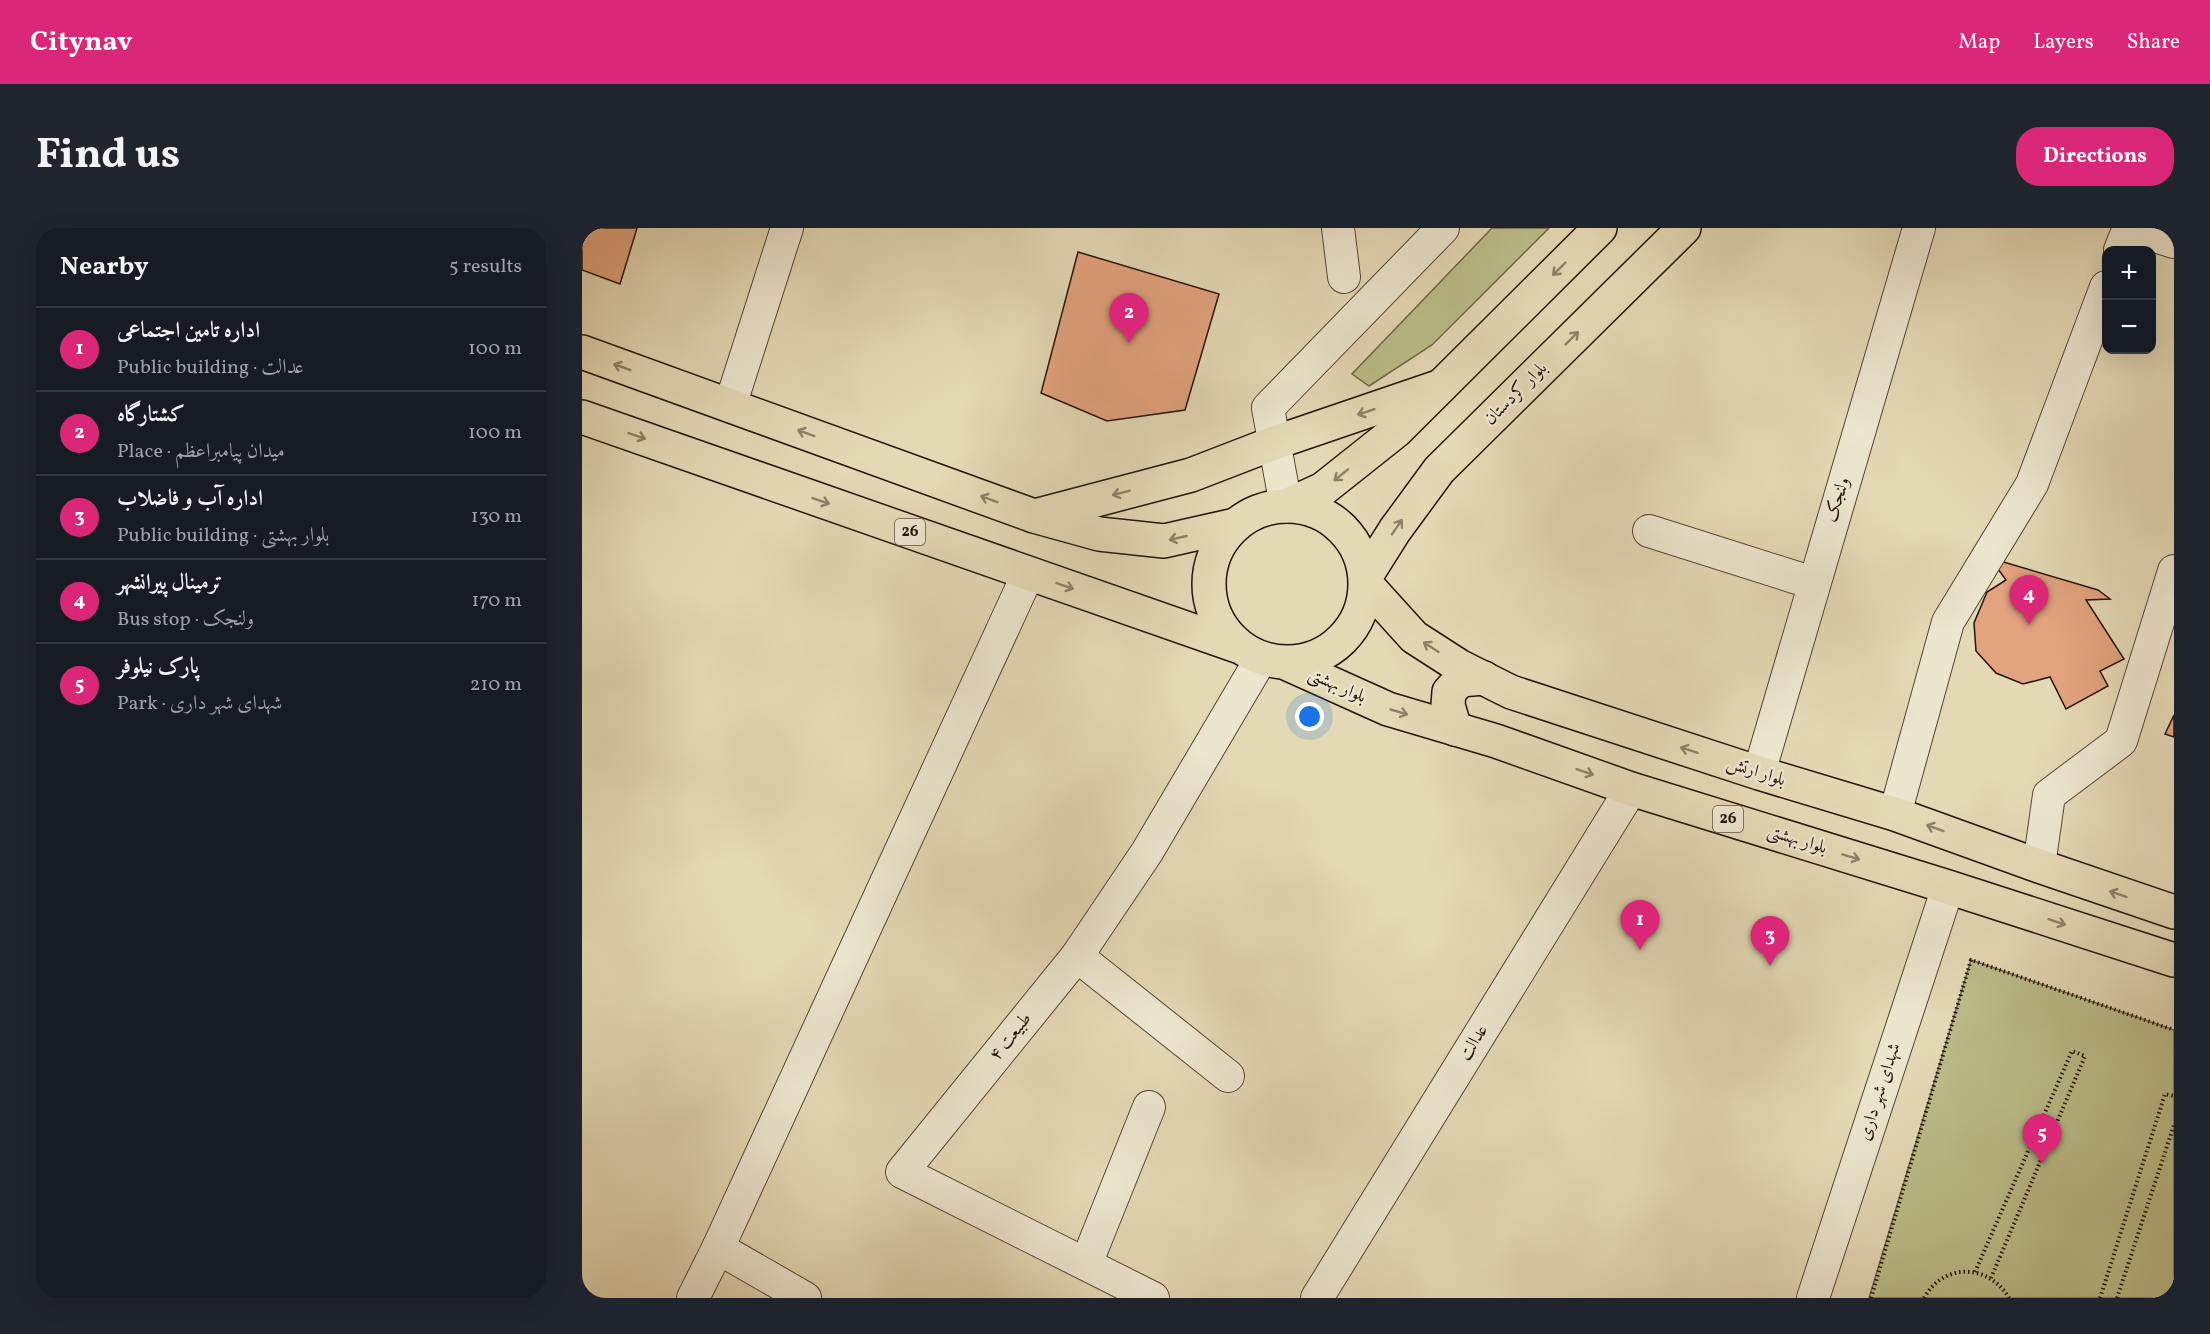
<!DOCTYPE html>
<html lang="en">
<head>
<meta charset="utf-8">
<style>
  body { margin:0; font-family:Vollkorn,Amiri,serif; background:#20242c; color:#f1f3f6 }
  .controls { position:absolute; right:18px; top:18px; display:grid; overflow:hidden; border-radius:12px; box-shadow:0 6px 24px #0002 }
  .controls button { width:54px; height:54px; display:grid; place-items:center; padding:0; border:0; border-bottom:2px solid #363941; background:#171b24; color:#f1f3f6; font:30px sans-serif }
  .you { position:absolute; left:728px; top:489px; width:21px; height:21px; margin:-15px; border:4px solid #fff; border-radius:50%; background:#1a73e8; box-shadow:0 0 0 9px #1a73e833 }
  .badge { display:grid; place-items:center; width:39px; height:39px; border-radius:50%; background:#db2777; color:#fff; font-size:20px; font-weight:700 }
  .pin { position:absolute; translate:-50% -50px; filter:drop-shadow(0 2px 3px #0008) }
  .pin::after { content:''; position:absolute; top:32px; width:21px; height:18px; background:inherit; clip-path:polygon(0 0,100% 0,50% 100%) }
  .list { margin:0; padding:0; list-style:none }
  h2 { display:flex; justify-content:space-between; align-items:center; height:78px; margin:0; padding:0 24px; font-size:26px }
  h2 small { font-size:20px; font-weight:400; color:#9ea1a6 }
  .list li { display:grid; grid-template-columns:39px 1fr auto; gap:18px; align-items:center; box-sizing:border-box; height:84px; padding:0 24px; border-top:2px solid #363941 }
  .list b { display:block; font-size:22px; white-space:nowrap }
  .list p { margin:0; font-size:20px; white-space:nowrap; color:#9ea1a6 }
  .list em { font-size:20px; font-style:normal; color:#9ea1a6 }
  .map { position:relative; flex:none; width:1592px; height:1070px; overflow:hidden; border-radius:24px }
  header { display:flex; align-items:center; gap:36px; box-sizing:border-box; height:84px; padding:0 30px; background:#db2777; color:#fff }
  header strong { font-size:28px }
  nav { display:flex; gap:33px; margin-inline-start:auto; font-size:21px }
  .intro { display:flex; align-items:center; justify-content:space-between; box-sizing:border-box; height:144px; padding:0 36px }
  h1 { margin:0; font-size:42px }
  .button { padding:15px 27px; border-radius:24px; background:#db2777; color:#fff; font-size:21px; font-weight:700 }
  main { display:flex; gap:36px; padding:0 36px }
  aside { flex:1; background:#171b24; border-radius:24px; box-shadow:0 6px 24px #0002 }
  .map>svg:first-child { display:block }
</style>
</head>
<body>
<header>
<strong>Citynav</strong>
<nav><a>Map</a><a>Layers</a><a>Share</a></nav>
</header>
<div class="intro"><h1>Find us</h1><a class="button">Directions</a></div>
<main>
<aside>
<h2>Nearby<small>5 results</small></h2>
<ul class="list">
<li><span class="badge">1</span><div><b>اداره تامین اجتماعی</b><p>Public building · عدالت</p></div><em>100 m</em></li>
<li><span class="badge">2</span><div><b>کشتارگاه</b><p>Place · میدان پیامبراعظم</p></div><em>100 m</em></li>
<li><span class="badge">3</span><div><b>اداره آب و فاضلاب</b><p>Public building · بلوار بهشتی</p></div><em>130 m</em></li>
<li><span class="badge">4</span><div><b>ترمینال پیرانشهر</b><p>Bus stop · ولنجک</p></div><em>170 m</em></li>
<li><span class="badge">5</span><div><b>پارک نیلوفر</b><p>Park · شهدای شهر داری</p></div><em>210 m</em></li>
</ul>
</aside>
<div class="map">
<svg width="1592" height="1070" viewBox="0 0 1592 1070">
  <rect width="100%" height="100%" fill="#e4d9b5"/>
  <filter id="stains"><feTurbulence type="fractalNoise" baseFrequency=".00333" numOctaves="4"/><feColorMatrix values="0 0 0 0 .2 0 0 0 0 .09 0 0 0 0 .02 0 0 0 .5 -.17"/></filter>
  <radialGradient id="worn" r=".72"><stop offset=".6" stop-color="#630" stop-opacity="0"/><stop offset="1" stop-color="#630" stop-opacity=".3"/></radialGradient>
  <g fill="#bbbd89" stroke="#706849" stroke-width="1.5">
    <path d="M910,0H967L850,117L787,158L770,146Z"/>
    <path d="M1389,732L1592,802V1070H1287Z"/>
  </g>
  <g fill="#e2a37e" stroke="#261309" stroke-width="1.5">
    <path d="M0,0H55L38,56L0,42Z"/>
    <path d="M496,24L637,66L603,182L525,193L459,165Z"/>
    <path d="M1408,330L1516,362L1528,371L1504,372L1542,431L1518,443L1526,458L1484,481L1468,449L1441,456L1414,445L1394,423L1392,395L1405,364L1424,352Z"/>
    <path d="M1592,487V509L1583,506Z"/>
  </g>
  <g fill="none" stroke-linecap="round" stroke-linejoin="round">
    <defs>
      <g id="minor">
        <path d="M756,0L762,49"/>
        <path d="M1538,22L1547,0L1592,14"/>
        <path d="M148,178L205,0"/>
        <path d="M704,278L686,180L861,0"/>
        <path d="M1067,303L1231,355"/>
        <path d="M1177,545L1337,0"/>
        <path d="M1313,586L1366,394L1450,256L1524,59"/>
        <path d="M1457,638L1467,567L1539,513L1592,343"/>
        <path d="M495,728L646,848"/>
        <path d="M136,1020L446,346"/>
        <path d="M504,1036L567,879"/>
        <path d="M111,1070L136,1020L223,1070"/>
        <path d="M571,1070L320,944L495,728L565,624L679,431"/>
        <path d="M735,1070L1049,561"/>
        <path d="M1231,1070L1366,659"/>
      </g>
      <g id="major">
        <path d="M0,124L452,288L517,306L582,313L653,297"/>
        <path d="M0,189L655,418"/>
        <circle cx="705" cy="356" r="78"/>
        <path d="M704,278L741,261L814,203L1018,0"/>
        <path d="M453,288L609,247L692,215L859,158"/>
        <path d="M784,348L813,302L857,242L1102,0"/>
        <path d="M784,356L832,409L877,438L929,464L1177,545L1313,586L1457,638L1592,684"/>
        <path d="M706,436L806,481L914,513L1049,561L1366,659L1592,732"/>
        <path d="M873,501L866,477L867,464L878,452L902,450"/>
      </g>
    </defs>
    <use href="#minor" stroke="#564434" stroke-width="34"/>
    <use href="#major" stroke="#261309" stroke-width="36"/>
    <g stroke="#261309" stroke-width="4" stroke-dasharray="1.5 3" stroke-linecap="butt">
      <path d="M1393,1044L1490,823L1503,828L1409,1050"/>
      <path d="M1289,1070L1389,732L1592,802"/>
      <path d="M1342,1070C1362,1034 1407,1036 1427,1070"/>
      <path d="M1518,1070L1583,866L1592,868"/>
      <path d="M1535,1070L1592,897"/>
    </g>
    <use href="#minor" stroke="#ede6cf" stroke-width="32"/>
    <use href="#major" stroke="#e4d9b5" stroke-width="33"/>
  </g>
  <defs><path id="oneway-shaft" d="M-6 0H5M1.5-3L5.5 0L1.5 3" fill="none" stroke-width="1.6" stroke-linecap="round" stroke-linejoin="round" transform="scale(1.5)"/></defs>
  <g stroke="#8e8068">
    <use href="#oneway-shaft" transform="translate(977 41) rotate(135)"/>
    <use href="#oneway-shaft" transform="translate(990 110) rotate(-45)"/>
    <use href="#oneway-shaft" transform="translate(40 139) rotate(-160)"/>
    <use href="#oneway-shaft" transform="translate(784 184) rotate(161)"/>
    <use href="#oneway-shaft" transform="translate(224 205) rotate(-160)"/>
    <use href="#oneway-shaft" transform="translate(55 208) rotate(19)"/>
    <use href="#oneway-shaft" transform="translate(759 247) rotate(141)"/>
    <use href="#oneway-shaft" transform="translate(539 265) rotate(165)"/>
    <use href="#oneway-shaft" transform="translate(407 271) rotate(-160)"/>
    <use href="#oneway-shaft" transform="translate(239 273) rotate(19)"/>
    <use href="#oneway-shaft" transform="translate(815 299) rotate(-55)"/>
    <use href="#oneway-shaft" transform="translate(596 310) rotate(167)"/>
    <use href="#oneway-shaft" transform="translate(483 358) rotate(19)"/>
    <use href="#oneway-shaft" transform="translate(849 419) rotate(-147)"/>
    <use href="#oneway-shaft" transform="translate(817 484) rotate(17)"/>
    <use href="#oneway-shaft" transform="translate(1107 522) rotate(-162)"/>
    <use href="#oneway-shaft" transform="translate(1003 544) rotate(19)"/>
    <use href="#oneway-shaft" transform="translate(1353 600) rotate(-160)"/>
    <use href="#oneway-shaft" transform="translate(1269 629) rotate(17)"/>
    <use href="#oneway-shaft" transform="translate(1536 666) rotate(-161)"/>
    <use href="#oneway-shaft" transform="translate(1475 694) rotate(18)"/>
  </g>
  <g text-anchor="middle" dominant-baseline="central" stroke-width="4.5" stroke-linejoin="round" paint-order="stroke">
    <g fill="#ede6cf" stroke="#625244" stroke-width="1.5">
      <rect x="313" y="291" width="30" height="26" rx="4.5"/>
      <rect x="1131" y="578" width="30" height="26" rx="4.5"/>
    </g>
    <g font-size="16" font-weight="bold" fill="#261309">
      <text x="328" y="304">26</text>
      <text x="1146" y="591">26</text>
    </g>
    <g font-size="18" fill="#261309" stroke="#ede6cf">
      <text transform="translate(934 166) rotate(-45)">بلوار کردستان</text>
      <text transform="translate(1256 272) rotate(-73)">ولنجک</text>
      <text transform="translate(755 458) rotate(24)">بلوار بهشتی</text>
      <text transform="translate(1174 544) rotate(18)">بلوار ارتش</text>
      <text transform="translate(1215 612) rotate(17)">بلوار بهشتی</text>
      <text transform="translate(429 809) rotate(-51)">طبیعت ۴</text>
      <text transform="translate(892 815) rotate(-58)">عدالت</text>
      <text transform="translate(1298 864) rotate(-72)">شهدای شهر داری</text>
    </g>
  </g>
  <rect width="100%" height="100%" filter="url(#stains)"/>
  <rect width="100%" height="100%" fill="url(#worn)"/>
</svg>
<div class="controls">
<button>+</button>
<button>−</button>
</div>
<div class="you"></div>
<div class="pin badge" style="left:1058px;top:722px">1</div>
<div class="pin badge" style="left:547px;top:115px">2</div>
<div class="pin badge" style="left:1188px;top:738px">3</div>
<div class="pin badge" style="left:1447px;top:397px">4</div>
<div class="pin badge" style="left:1460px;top:936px">5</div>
</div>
</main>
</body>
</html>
